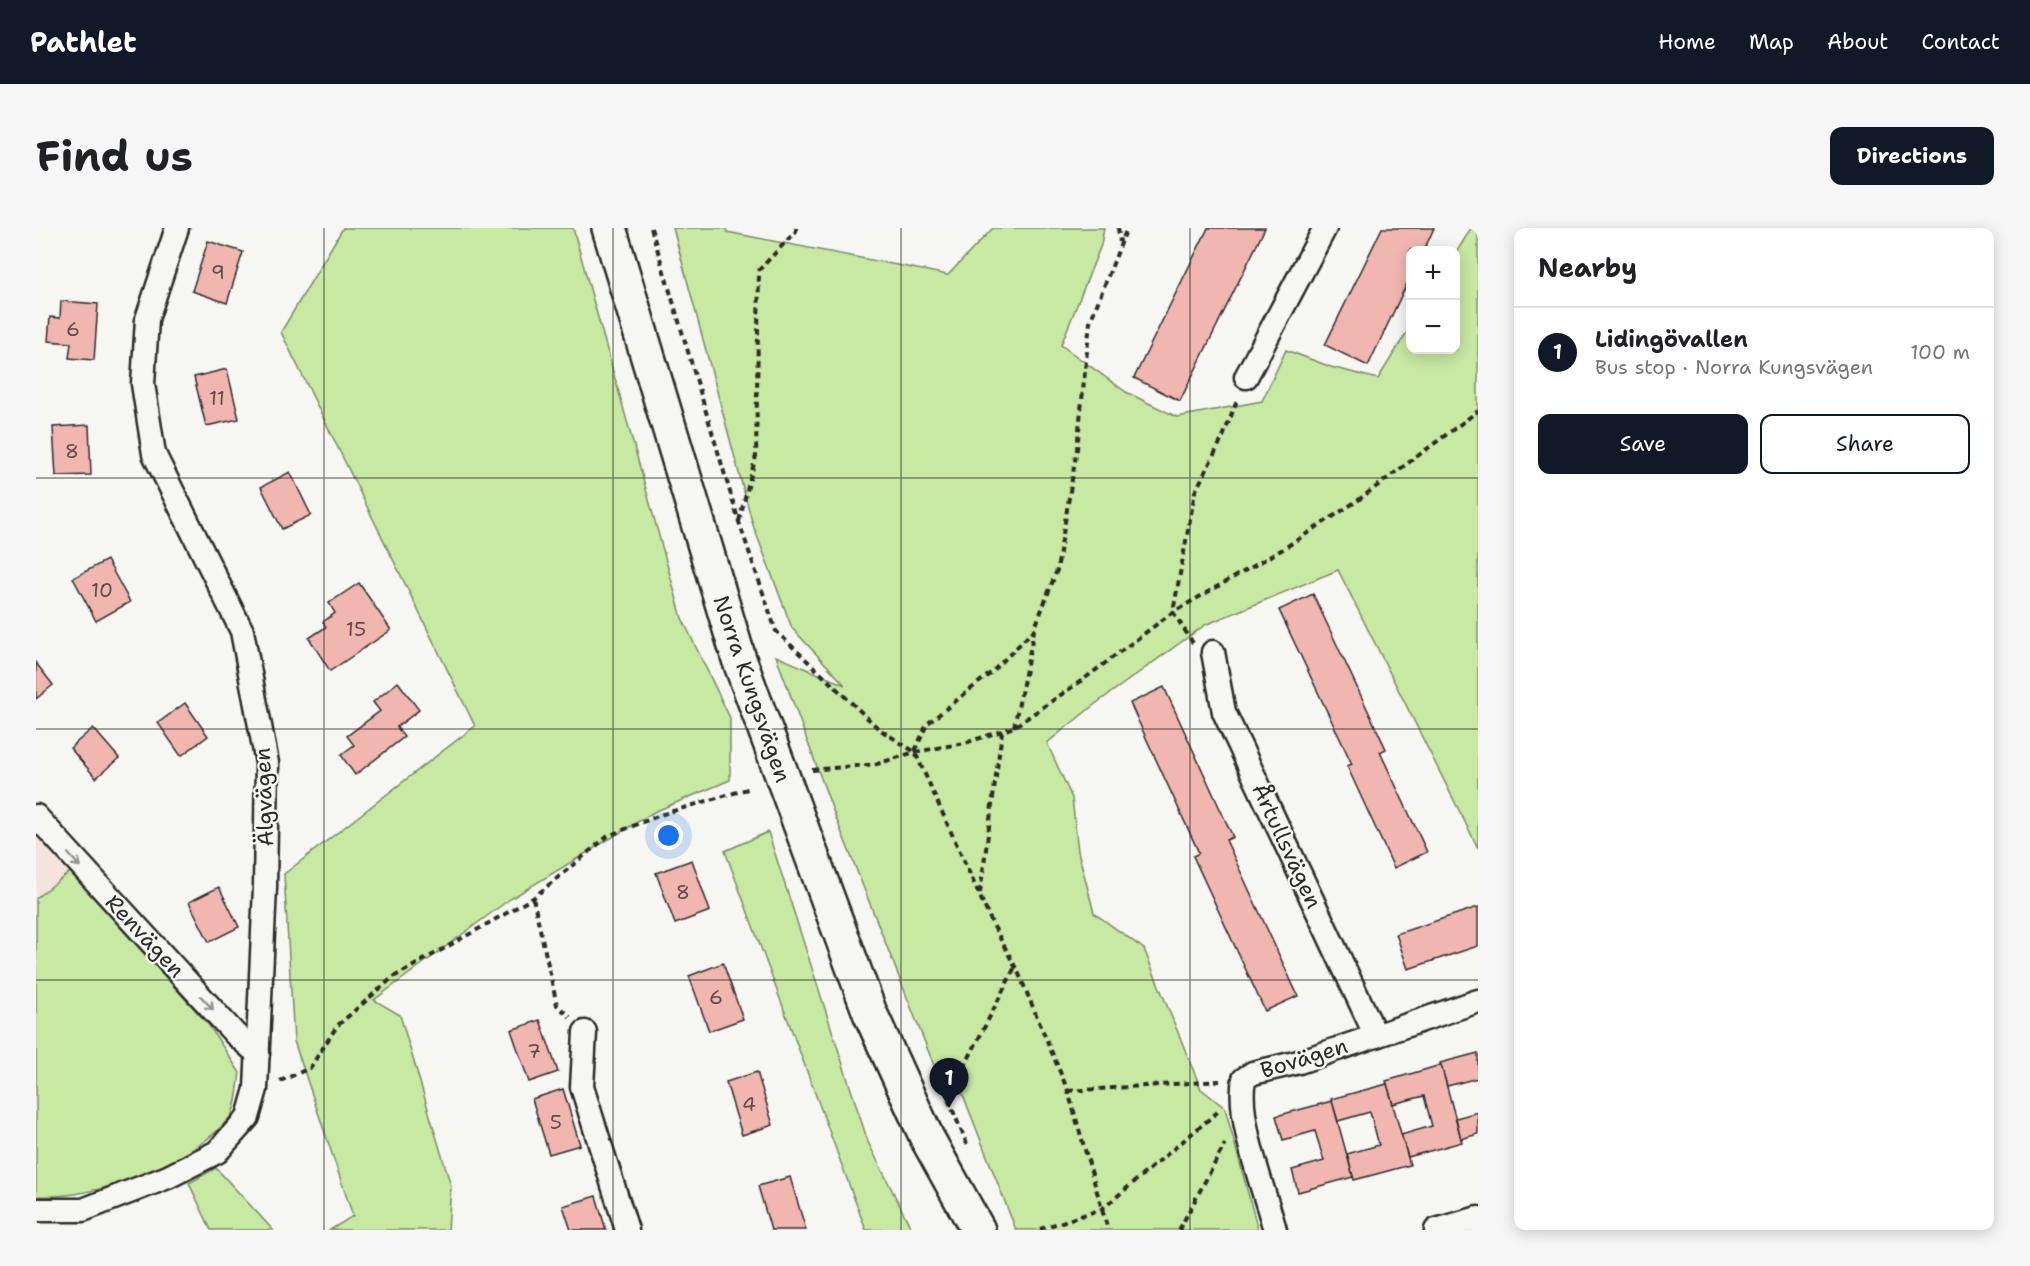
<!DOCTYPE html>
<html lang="en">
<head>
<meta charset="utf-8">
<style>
  body { margin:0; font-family:"Shantell Sans",sans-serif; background:#f6f6f6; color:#202124 }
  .controls { position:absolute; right:18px; top:18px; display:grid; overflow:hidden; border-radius:12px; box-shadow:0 3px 15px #0003 }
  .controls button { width:54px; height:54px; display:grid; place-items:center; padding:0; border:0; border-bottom:2px solid #e0e0e0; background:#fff; color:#202124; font:30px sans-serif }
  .you { position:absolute; left:633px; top:608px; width:21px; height:21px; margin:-15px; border:4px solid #fff; border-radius:50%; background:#1a73e8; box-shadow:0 0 0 9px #1a73e833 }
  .badge { display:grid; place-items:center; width:39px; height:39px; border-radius:50%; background:#111827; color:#fff; font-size:20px; font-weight:700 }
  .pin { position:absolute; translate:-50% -50px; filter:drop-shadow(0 2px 3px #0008) }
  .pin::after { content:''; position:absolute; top:32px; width:21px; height:18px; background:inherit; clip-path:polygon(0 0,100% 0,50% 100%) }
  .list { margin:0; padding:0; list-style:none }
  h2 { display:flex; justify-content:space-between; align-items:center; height:78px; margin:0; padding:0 24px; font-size:26px }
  h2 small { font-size:20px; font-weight:400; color:#757577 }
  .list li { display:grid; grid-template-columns:39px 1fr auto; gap:18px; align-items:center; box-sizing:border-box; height:90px; padding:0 24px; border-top:2px solid #e0e0e0 }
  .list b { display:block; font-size:22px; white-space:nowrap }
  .list p { margin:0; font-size:20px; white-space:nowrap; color:#757577 }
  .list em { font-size:20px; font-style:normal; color:#757577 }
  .actions { display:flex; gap:12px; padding:18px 24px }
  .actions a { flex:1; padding:14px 0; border:2px solid #111827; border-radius:12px; text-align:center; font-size:21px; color:#111827 }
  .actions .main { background:#111827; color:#fff }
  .map { position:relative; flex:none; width:1442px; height:1002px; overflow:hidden; border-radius:12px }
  header { display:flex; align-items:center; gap:36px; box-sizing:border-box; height:84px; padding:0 30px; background:#111827; color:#fff }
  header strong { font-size:28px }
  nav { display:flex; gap:33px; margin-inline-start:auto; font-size:21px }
  .intro { display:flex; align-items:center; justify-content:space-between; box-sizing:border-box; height:144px; padding:0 36px }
  h1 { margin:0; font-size:42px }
  .button { padding:15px 27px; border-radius:12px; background:#111827; color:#fff; font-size:21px; font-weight:700 }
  main { display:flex; gap:36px; padding:0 36px }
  aside { flex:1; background:#fff; border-radius:12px; box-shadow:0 3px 15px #0003 }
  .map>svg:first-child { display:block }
</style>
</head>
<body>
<header>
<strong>Pathlet</strong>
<nav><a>Home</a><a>Map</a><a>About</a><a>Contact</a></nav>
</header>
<div class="intro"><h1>Find us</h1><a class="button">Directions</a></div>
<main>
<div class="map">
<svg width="1442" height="1002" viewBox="0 0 1442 1002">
  <rect width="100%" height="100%" fill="#f6f6f2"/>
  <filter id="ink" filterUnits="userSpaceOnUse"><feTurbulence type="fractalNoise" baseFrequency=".0167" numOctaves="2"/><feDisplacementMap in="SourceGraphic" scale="12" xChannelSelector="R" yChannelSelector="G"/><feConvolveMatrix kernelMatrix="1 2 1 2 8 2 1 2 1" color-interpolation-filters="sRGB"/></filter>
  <g filter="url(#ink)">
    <path fill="#f5e3de" d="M0,606L34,644L0,670Z"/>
    <g fill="#c7e9a2" stroke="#798a66" stroke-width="1.5">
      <path d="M307,0H537L646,390L694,490V552L618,584L474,671L338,772L364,787L415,958L412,1002H294L317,988L258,813L248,646L439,498L245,104Z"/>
      <path d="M637,0H690L691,4L912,47L957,0H1068L1065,17L1025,117L1090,164L1141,189L1226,173L1250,122L1295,139L1342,151L1374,99V122H1420V25L1435,0H1442V620L1302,342L1169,397L1058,477L1011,515L1036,570L1042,623L1058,685L1108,721L1165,861L1189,880L1222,1002H980L918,844L903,850L796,580L740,428L809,457L756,400L717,297Z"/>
      <path d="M732,604L832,914L876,1002H830L689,623Z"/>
      <path d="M34,644L172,796L204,845C202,857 201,880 194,889C157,936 58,972 0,968V670Z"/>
      <path d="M180,940L237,1002H175L153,955Z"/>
    </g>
    <g fill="#f2b6b0" stroke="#2b2b2b" stroke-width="1.5">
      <path d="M1172,0H1229L1144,173L1098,150Z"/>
      <path d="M1346,0H1398L1388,22H1374V49L1332,138L1289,117Z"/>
      <path d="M172,13L207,24L191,75L156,63Z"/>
      <path d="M25,73L62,76L58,132L33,130L35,115L12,113L14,89L24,90Z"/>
      <path d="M191,141L203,191L170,198L158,149Z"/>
      <path d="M53,197L55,247L20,248L17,199Z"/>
      <path d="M254,244L275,287L246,301L225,259Z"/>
      <path d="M71,332L94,374L60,393L37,350Z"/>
      <path d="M323,355L355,402L294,443L273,410L290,399L287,394L299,385L293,375Z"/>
      <path d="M1277,366L1350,521L1344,524L1391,624L1358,640L1311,538L1316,536L1243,382Z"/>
      <path d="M0,435L17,457L0,471Z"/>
      <path d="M362,454L383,482L361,499L368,509L319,547L305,527L318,517L311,508L344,483L337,474Z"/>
      <path d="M1128,459L1197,609L1190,612L1262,768L1229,783L1157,628L1163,625L1094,475Z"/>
      <path d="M149,475L172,508L145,528L122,495Z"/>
      <path d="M57,500L83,530L60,550L34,520Z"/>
      <path d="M656,632L674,683L639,696L620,645Z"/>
      <path d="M183,659L203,699L173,714L153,674Z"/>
      <path d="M1442,679V718L1372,741L1360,706Z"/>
      <path d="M687,735L707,791L673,803L653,748Z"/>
      <path d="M504,792L522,844L493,854L475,802Z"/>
      <path d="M1442,825V850L1411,858L1404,835Z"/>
      <path d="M1405,837L1426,914L1372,929L1365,907L1396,898L1388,868L1357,876L1350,853Z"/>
      <path d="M721,844L737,897L706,907L690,854Z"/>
      <path d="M1351,856L1374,937L1318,952L1311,926L1343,917L1334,884L1302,893L1295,871Z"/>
      <path d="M527,861L544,917L513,926L496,871Z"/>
      <path d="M1296,873L1317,949L1262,964L1256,942L1288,933L1279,903L1247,912L1240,888Z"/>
      <path d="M1442,884V906L1425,911L1420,890Z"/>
      <path d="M754,949L770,1002H735L722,958Z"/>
      <path d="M560,968L570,1002H535L527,978Z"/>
    </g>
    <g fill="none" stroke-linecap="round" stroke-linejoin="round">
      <defs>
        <g id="street">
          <path d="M1210,149L1289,0"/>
          <path d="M1177,424L1188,484L1340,808"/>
          <path d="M0,588L199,806L222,826"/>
          <path d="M549,804L546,859L591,1002"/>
          <path d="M0,982H47L132,949L181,924L212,889L220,861L229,659L231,535L206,403L118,226L107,156L111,91L141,0"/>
          <path d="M1239,1002C1228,961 1200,891 1208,851L1217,845L1263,834L1442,773"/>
          <path d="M1400,1002L1442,990"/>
        </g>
        <path id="secondary" d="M573,0L703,431L834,785L891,910L942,1002"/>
      </defs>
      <use href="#street" stroke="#2b2b2b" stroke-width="27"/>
      <use href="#secondary" stroke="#2b2b2b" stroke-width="38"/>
      <g stroke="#2b2b2b" stroke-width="4" stroke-dasharray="6 4.5" stroke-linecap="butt">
        <path d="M615,0L703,294L740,403L843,501L879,524L955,693L983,746L1032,863L1072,1002"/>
        <path d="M1082,0L1084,14"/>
        <path d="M703,293L720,228L723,42L760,3V0"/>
        <path d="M1157,415L1137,384L1159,264L1187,209L1202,170"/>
        <path d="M978,499L998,403"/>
        <path d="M879,523L891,496L956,444L998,402L1021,342L1041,221L1054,94L1091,0"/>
        <path d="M776,542L841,536L879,524L929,515L978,499L1048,451L1137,384L1247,321L1321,273L1442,183"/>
        <path d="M944,665L966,504"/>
        <path d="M497,670L521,777L534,789"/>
        <path d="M244,853L274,840L301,798L356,750L497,670L572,608L627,586L715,560"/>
        <path d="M1032,863L1184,853"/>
        <path d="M931,916L912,871L979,739"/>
        <path d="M1004,1001L1066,981L1184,882"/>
        <path d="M1143,1002L1189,916"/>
      </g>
      <use href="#street" stroke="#f6f6f2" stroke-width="22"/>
      <use href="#secondary" stroke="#f6f6f2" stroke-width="33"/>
    </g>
    <defs><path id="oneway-shaft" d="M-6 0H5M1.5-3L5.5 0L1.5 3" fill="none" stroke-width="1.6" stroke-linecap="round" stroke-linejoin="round" transform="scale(1.5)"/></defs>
    <g stroke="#90908e">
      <use href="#oneway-shaft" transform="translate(38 632) rotate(48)"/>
      <use href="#oneway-shaft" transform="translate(171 775) rotate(47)"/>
    </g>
  </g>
  <path fill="none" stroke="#2b2b2b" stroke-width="1.5" stroke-opacity="0.55" d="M288,0V1002M577,0V1002M865,0V1002M1154,0V1002M0,250H1442M0,501H1442M0,752H1442"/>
  <g text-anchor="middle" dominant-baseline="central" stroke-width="4.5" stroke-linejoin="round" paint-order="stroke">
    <g font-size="20" fill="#5d4e4c">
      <text x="182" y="44">9</text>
      <text x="37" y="101">6</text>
      <text x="181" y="170">11</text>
      <text x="36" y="223">8</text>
      <text x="66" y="362">10</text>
      <text x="320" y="401">15</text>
      <text x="647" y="664">8</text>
      <text x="680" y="769">6</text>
      <text x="498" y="823">7</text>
      <text x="713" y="876">4</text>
      <text x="520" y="894">5</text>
    </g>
    <g font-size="22" fill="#2b2b2b" stroke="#f6f6f2">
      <text transform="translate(716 461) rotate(71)">Norra Kungsvägen</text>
      <text transform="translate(228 569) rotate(-92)">Älgvägen</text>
      <text transform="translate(1251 618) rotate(65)">Årtullsvägen</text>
      <text transform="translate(109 708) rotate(47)">Renvägen</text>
      <text transform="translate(1268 830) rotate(-17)">Bovägen</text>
    </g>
  </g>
</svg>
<div class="controls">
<button>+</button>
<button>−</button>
</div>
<div class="you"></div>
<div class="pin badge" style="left:913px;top:880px">1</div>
</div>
<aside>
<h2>Nearby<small></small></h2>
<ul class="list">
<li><span class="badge">1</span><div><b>Lidingövallen</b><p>Bus stop · Norra Kungsvägen</p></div><em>100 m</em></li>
</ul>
<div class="actions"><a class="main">Save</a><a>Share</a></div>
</aside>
</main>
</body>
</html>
